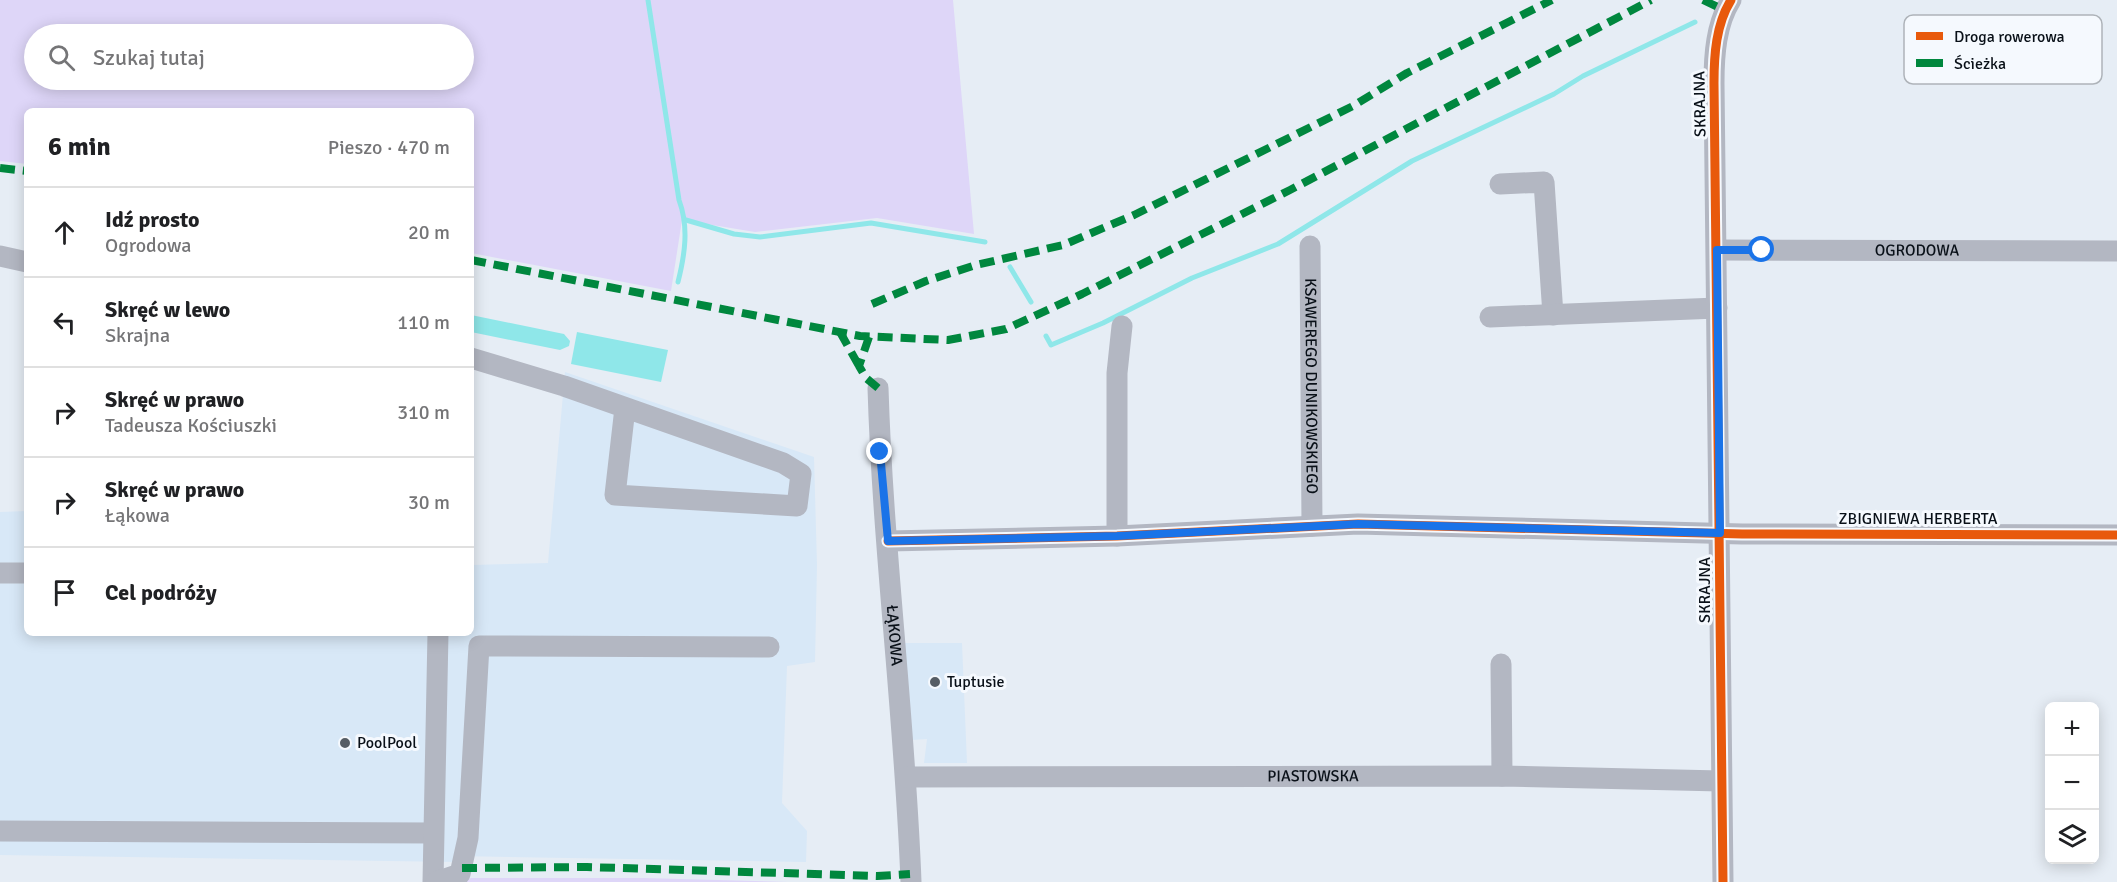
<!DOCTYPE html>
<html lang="pl">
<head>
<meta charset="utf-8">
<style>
  body { margin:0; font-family:Signika,sans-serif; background:#f2f2f2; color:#202124 }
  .controls { position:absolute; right:18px; bottom:18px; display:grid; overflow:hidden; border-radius:9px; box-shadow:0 3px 15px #0003 }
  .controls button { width:54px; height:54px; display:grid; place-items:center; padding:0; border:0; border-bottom:2px solid #e0e0e0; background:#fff; color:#202124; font:30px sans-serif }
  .stop { position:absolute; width:18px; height:18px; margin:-14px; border:4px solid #1a73e8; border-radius:50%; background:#fff }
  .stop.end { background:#1a73e8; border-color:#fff; box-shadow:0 2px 6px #0008 }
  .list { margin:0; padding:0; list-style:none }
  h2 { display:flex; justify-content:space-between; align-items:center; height:78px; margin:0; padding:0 24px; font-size:26px }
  h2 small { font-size:20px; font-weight:400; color:#757577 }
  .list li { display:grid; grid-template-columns:39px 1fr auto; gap:18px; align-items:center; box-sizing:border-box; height:90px; padding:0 24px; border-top:2px solid #e0e0e0 }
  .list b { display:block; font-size:22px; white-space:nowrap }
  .list p { margin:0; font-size:20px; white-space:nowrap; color:#757577 }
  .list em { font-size:20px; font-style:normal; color:#757577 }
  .icon { flex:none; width:33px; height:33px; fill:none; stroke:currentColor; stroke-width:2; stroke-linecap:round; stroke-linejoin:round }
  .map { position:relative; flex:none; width:2117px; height:882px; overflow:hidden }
  .search { position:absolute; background:#fff; box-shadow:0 3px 15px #0003; left:24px; top:24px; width:450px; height:66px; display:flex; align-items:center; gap:15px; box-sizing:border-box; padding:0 21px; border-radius:33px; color:#757577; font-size:22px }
  .panel { position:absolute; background:#fff; box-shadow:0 3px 15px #0003; left:24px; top:108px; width:450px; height:528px; border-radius:9px }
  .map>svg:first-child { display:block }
</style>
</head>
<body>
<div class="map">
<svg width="2117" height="882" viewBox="0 0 2117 882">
  <rect width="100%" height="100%" fill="#e6edf5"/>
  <g fill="#d8e8f7">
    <path d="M565,372L814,457L817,565L815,662L787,666L782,803L807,831L806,862L456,856V862L0,855V512L27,511V633H471V565L548,563Z"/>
    <path d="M904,643H962L967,763H924L927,739L912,740Z"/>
  </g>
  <g fill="#ded6f8" fill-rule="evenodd">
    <path d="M0,0H953L974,234L877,218L755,232L682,220L671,291L471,253V111H27V164L0,161ZM464,34V80H34V34Z"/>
    <path d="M471,878H644L788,882H462Z"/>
  </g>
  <g fill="#8fe7e9">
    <path d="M471,315L564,334L570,341L569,346L560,350L471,332Z"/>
    <path d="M577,332L668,350L661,382L571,364Z"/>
  </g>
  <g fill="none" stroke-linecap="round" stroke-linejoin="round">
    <g stroke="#8fe7e9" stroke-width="5">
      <path d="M648,0L679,200C689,227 685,254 678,282"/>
      <path d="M686,220L734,234L760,237L871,223L985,242"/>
      <path d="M1010,267L1031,302"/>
      <path d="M1046,336L1051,345L1103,323L1192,278L1278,244L1412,161L1554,94L1583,76L1695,22"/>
    </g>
    <g stroke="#b3b7c2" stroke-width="21">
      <path d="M1500,184L1544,182L1553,315"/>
      <path id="s1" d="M1310,246L1312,526"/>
      <path id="s2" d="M1717,250L2117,251"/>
      <path d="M0,256L27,262"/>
      <path d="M1490,317L1717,308"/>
      <path d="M471,358L564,386L783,463L801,474L797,506L615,495L625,408"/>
      <path id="s3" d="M878,388C883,553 905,717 911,882"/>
      <path d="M1117,536V373L1122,326"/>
      <path d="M888,541L1117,536L1358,524L1742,534L2117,535"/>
      <path d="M0,573H27"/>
      <path d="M1501,664L1502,776"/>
      <path id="s4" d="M907,777L1502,776L1721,781"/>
      <path d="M0,831L433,833"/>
      <path d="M433,882L438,633"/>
      <path d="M436,882L460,874L468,838L479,646L769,647"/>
      <path d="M1723,882L1714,83C1714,55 1716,24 1731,0"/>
    </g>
    <g stroke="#00873e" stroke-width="8" stroke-dasharray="15 8" stroke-linecap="butt">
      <path d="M1703,0L1724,10"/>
      <path d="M0,168L27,171"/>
      <path d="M471,260L860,336L948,340L1006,329L1082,294L1290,190L1651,0"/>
      <path d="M872,304L926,281L976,265L1063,245L1134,215L1353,106L1407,73L1552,0"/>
      <path d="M840,332L859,366"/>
      <path d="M869,337L859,366L866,378L878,388"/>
      <path d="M462,868L587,867L877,876L910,874"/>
    </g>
    <defs>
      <g id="cycleway">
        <path d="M888,541L1117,536L1358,524L1742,534L2117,535"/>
        <path d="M1723,882L1714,83C1714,55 1716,24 1731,0"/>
      </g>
    </defs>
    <use href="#cycleway" stroke="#f5f9fe" stroke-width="13"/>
    <use href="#cycleway" stroke="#e8590c" stroke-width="9"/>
  </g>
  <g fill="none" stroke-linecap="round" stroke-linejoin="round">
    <path stroke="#1a73e8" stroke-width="8" d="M880,452L888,541L1117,536L1358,524L1720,533L1717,250H1762"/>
  </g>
  <g fill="#565d65" stroke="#f5f9fe" stroke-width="2">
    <circle cx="935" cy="682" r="6"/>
    <circle cx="345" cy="743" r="6"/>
  </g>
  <g text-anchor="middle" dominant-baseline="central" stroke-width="6" stroke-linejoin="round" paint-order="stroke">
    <g font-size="16" fill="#091018" stroke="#f5f9fe">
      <text transform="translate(1700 104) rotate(-91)">SKRAJNA</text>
      <text stroke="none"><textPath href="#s2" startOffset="200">OGRODOWA</textPath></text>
      <text stroke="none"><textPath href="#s1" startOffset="140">KSAWEREGO DUNIKOWSKIEGO</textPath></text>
      <text x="1918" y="519">ZBIGNIEWA HERBERTA</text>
      <text transform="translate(1705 590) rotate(-90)">SKRAJNA</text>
      <text stroke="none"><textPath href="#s3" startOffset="248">ŁĄKOWA</textPath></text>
      <text stroke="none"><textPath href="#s4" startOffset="406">PIASTOWSKA</textPath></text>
    </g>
    <g font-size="16" fill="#091018" stroke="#f5f9fe" text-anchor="start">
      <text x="947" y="682">Tuptusie</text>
      <text x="357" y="743">PoolPool</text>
    </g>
  </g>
  <rect x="1904" y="15" width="198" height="69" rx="9" fill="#f5f9fe" stroke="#aeb3b9" stroke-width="1.5"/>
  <rect x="1916" y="32" width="27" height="8" fill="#e8590c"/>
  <rect x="1916" y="59" width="27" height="8" fill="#00873e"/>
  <g font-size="16" fill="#091018">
    <text x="1954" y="42">Droga rowerowa</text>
    <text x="1954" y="69">Ścieżka</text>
  </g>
</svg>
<div class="controls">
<button>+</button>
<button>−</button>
<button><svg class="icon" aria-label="layers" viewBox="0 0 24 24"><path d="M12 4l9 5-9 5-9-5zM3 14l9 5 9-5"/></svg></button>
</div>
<div class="stop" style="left:1762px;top:250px"></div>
<div class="stop end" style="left:880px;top:452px"></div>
<div class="search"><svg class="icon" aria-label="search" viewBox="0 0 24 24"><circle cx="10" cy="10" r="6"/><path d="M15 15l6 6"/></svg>Szukaj tutaj</div>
<section class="panel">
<h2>6 min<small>Pieszo · 470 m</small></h2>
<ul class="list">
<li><svg class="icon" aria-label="ahead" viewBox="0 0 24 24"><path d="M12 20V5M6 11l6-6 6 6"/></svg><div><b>Idź prosto</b><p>Ogrodowa</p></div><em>20 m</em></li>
<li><svg class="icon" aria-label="left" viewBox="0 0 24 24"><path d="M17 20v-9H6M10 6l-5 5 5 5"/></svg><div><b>Skręć w lewo</b><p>Skrajna</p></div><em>110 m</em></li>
<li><svg class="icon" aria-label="right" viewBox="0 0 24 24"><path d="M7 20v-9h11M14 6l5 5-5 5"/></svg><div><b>Skręć w prawo</b><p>Tadeusza Kościuszki</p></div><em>310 m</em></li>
<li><svg class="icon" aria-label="right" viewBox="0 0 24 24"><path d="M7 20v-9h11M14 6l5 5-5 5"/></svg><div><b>Skręć w prawo</b><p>Łąkowa</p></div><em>30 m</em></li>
<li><svg class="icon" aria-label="arrive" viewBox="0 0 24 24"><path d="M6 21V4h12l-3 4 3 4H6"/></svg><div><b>Cel podróży</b></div></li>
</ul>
</section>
</div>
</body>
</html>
